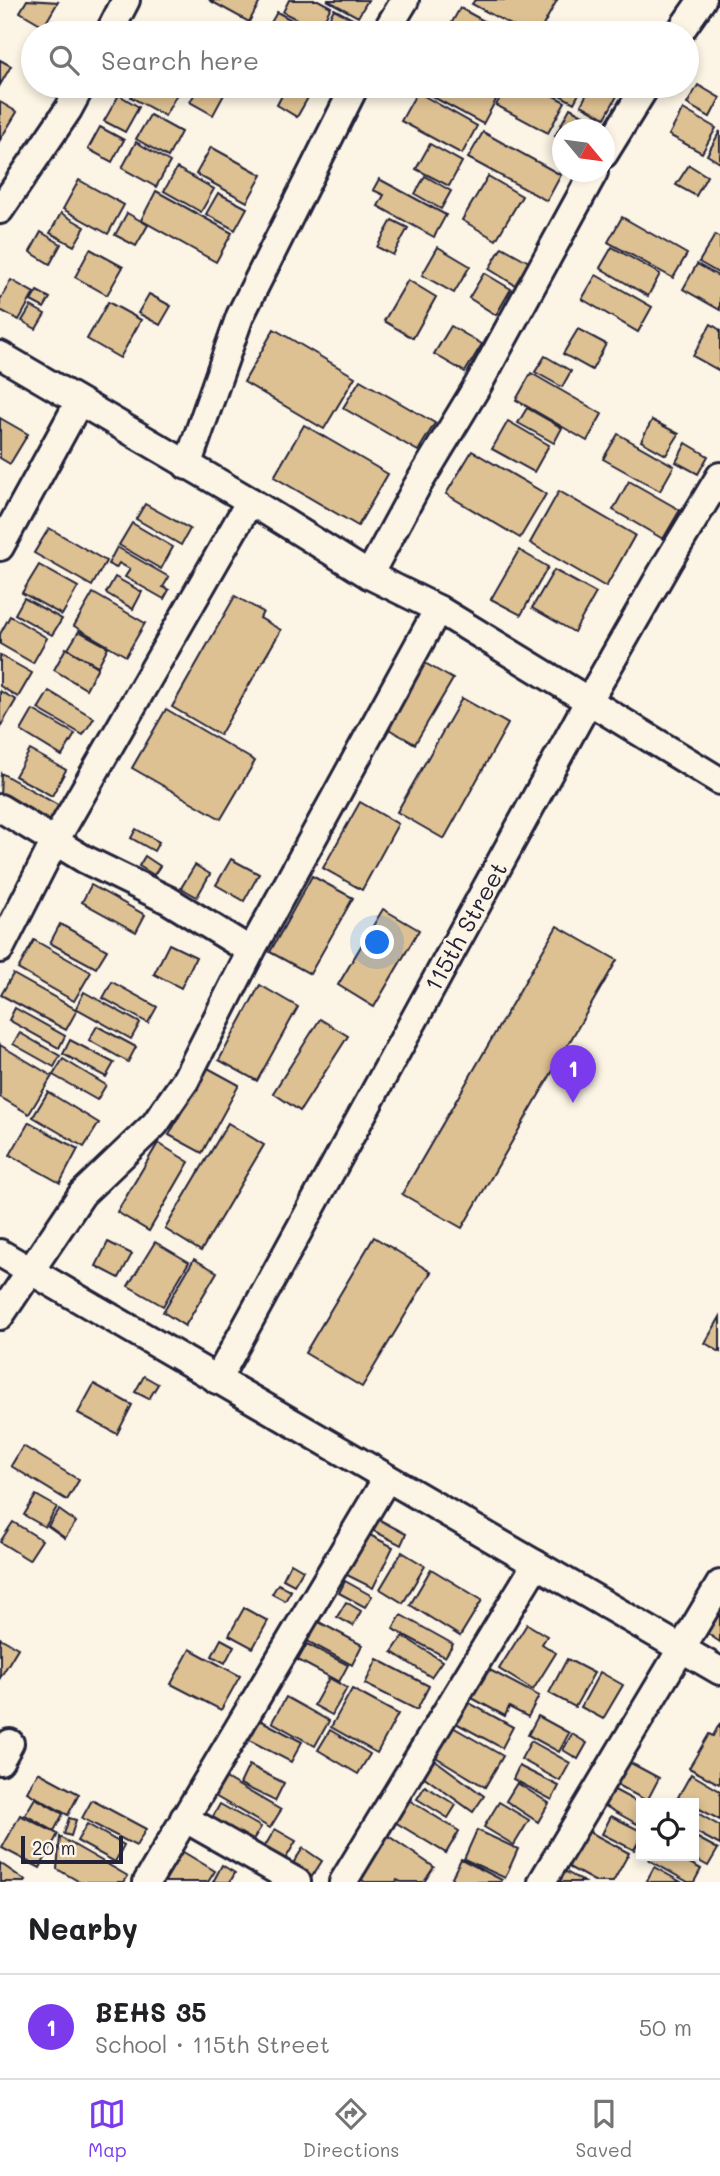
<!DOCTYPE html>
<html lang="en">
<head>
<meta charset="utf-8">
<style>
  body { margin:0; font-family:Mali,sans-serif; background:#f2f2f2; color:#202124 }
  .controls { position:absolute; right:21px; bottom:21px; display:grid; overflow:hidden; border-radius:0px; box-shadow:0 4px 10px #0003 }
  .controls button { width:63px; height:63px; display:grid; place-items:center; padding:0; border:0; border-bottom:2px solid #e0e0e0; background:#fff; color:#202124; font:35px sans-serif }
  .compass { position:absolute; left:552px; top:119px; width:63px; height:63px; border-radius:50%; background:#fff; box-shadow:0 4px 10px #0003; rotate:119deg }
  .scale { position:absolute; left:21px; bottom:18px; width:102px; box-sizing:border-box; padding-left:7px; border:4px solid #22223b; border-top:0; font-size:19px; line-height:24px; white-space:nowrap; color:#22223b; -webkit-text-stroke:5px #fcf5e5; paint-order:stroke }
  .you { position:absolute; left:378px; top:943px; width:24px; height:24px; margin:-18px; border:5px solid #fff; border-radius:50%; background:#1a73e8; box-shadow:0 0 0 10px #1a73e833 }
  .badge { display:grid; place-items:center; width:46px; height:46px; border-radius:50%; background:#7c3aed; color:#fff; font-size:23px; font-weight:700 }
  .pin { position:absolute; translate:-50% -58px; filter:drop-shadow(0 2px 4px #0008) }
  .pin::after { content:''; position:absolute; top:37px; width:24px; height:21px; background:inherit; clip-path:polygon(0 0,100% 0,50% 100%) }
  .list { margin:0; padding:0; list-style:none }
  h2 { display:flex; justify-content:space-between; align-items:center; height:91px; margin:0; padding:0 28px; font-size:30px }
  h2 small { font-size:23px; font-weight:400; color:#757577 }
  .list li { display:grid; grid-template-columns:46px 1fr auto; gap:21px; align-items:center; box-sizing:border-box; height:105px; padding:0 28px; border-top:2px solid #e0e0e0 }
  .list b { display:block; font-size:26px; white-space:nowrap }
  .list p { margin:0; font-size:23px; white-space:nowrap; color:#757577 }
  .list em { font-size:23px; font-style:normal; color:#757577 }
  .icon { flex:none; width:38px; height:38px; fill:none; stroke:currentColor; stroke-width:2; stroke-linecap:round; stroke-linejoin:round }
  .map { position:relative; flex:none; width:720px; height:1882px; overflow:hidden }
  .search { position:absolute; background:#fff; box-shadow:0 4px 10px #0003; left:21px; right:21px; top:21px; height:77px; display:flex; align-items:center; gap:18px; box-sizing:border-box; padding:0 24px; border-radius:38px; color:#757577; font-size:26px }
  .sheet { height:196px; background:#fff }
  nav { display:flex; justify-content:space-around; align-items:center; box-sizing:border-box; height:98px; border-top:2px solid #e0e0e0; background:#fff; font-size:19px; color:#757577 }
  nav a { display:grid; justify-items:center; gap:4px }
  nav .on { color:#7c3aed }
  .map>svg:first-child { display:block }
</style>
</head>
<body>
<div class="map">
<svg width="720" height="1882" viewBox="0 0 720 1882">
  <rect width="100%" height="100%" fill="#fcf5e5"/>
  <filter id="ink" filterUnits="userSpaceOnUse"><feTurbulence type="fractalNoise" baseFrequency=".0143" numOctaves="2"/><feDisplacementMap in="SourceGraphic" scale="14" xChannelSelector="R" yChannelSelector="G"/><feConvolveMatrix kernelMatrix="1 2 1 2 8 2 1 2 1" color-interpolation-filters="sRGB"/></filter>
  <g filter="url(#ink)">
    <g fill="#dec192" stroke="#22223b" stroke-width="2">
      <path d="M27,0L58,2L44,26L20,12Z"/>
      <path d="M209,0H261L249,22Z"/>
      <path d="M289,0H318L331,7L318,31L283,12Z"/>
      <path d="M327,0H368L358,17Z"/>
      <path d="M475,0H557L539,33H526L472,4Z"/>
      <path d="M460,8L506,33H446Z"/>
      <path d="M334,9L358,22L352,33H321Z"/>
      <path d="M277,12L315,33H265Z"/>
      <path d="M0,60L11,66L0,85Z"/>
      <path d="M698,85L720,98L710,117L687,104Z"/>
      <path d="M137,86H162L177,94L165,116L131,97Z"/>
      <path d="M199,86H216L226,91L213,115L190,102Z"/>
      <path d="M287,86H291L309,96L297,117L277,105Z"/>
      <path d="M413,86H471L496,100L483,124Z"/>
      <path d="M476,86H499L494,95Z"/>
      <path d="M507,86H535L565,102L548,133L496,105Z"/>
      <path d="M543,86H583L574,103Z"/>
      <path d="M591,86H597L617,96L605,118L581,105Z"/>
      <path d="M417,92L477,126L462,154L401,121Z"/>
      <path d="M119,95L139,107L125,132L104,121Z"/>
      <path d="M0,102L17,112L0,140Z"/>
      <path d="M570,108L601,125L599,130H562V140L555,136Z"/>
      <path d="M683,109L716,128L702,153L669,135Z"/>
      <path d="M150,115L181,132L168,157L136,139Z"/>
      <path d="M100,127L124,140L112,162L88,149Z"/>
      <path d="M720,131V163L707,155Z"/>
      <path d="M483,132L561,175L547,201L468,158Z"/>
      <path d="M136,142L170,162L156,187L122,168Z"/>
      <path d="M430,144L462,162L449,186L416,169Z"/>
      <path d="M211,147L262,175L247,202L196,174Z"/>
      <path d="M689,165L707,176L696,196L676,185Z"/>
      <path d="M177,168L214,189L201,212L164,191Z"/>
      <path d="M425,176L451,191L441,209L415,194Z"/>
      <path d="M488,176L522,196L496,240L462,220Z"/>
      <path d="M379,179L446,215L434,237L378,206L384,195L373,190Z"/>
      <path d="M79,180L124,205L108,234L63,209Z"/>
      <path d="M156,191L232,233L216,262L141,220Z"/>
      <path d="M218,193L247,208L235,230L206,214Z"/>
      <path d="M61,213L85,227L74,246L50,233Z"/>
      <path d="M127,213L148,225L136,246L115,235Z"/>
      <path d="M622,217L687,254L673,278L608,242Z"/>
      <path d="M392,220L408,228L393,255L377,247Z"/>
      <path d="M41,232L61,244L50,264L30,252Z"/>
      <path d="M715,235L720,238V274L699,262Z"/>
      <path d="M438,247L470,266L454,293L422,275Z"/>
      <path d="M502,247L529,262L515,285L489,269Z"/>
      <path d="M612,247L660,274L648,296L600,268Z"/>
      <path d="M90,249L123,267L107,295L75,277Z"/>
      <path d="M697,264L720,277V310L683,289Z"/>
      <path d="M484,273L511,289L496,315L469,298Z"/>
      <path d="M596,275L652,307L638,332L582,299Z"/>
      <path d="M11,280L34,293L19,320L0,310V300Z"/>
      <path d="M408,280L436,297L413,338L384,321Z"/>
      <path d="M37,291L50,298L44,308L31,301Z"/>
      <path d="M149,294L171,306L160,325L138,313Z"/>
      <path d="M108,302L141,320L120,358L87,339Z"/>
      <path d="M31,306L45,314L36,329L22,321Z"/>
      <path d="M711,324L720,330V371L693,356Z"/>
      <path d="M451,326L482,344L465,372L434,354Z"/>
      <path d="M274,329L355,377L324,429L244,382Z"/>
      <path d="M578,329L606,344L592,370L563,354Z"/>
      <path d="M545,356L571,371L562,387L535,372Z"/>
      <path d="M531,373L602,414L587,441L516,400Z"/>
      <path d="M360,380L435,423L418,451L343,408Z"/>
      <path d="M527,408L562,428L554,443L518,423Z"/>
      <path d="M0,418L28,434L10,464L0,458Z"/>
      <path d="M652,420L679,434L666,455L641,441Z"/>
      <path d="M508,421L549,445L534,472L492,449Z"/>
      <path d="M304,425L388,474L358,526L274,477Z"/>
      <path d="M618,434L674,466L660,491L603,459Z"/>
      <path d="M686,443L708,456L698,474L676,462Z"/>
      <path d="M472,451L546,494L520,538L446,494Z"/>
      <path d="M629,481L680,510L663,539L613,510Z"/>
      <path d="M559,491L635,535L606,587L530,543Z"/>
      <path d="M145,504L190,529L181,545L136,519Z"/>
      <path d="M132,523L173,547L161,569L119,545Z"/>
      <path d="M49,528L106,561L92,586L34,553Z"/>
      <path d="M117,547L169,577L163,587L169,590L164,599L125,577L130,569L119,563L116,568L108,564Z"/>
      <path d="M519,550L548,567L521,615L491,599Z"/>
      <path d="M39,565L78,587L62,615L22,593Z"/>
      <path d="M554,570L596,593L574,632L532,608Z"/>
      <path d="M115,577L142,592L133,609L106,593Z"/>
      <path d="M93,593L145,623L126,656L74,626Z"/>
      <path d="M235,596L263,612L260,618L281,630L220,735L172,707Z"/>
      <path d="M24,598L62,619L52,635L15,614Z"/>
      <path d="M10,616L47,638L33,663L0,644V634Z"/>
      <path d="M79,631L108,647L98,666L68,649Z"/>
      <path d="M66,648L98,667L86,689L54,670Z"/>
      <path d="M0,655L32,673L18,697L0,686Z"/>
      <path d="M423,662L453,679L415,744L385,727Z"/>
      <path d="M0,691L16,700L0,727Z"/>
      <path d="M49,691L94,718L83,735L38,709Z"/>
      <path d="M462,698L508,724L444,839L397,812Z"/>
      <path d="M166,709L255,761L221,819L132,768Z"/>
      <path d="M33,710L75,734L62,756L21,731Z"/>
      <path d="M30,750L66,770L52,796L15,776Z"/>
      <path d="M1,773L63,808L53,827L0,798Z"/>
      <path d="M360,802L398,824L362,890L323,868Z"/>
      <path d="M136,829L159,842L154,851L131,838Z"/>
      <path d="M145,856L160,866L154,875L139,866Z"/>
      <path d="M231,859L259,874L244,901L216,885Z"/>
      <path d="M195,865L210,874L197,897L181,888Z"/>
      <path d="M312,876L353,898L310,974L270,952Z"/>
      <path d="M91,885L145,915L136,932L82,902Z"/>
      <path d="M383,909L419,930L374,1007L338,985Z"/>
      <path d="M60,924L107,950L96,968L50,943Z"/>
      <path d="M557,926L617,960L462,1228L402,1194Z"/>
      <path d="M34,940L91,972L74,1001L18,969Z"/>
      <path d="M169,944L196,957L181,988L154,974Z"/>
      <path d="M13,974L77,1010L66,1030L1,995Z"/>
      <path d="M112,982L157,1007L148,1023L103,998Z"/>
      <path d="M260,985L298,1007L257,1081L219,1060Z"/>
      <path d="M84,992L140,1023L131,1039L76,1008Z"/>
      <path d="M15,1008L65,1036L59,1048L9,1020Z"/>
      <path d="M320,1019L348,1036L300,1111L273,1093Z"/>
      <path d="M97,1026L136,1047L128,1062L89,1040Z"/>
      <path d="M20,1033L60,1056L54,1067L13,1044Z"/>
      <path d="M70,1040L114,1063L106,1077L63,1054Z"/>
      <path d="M0,1045L52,1076L29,1114L0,1097Z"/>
      <path d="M63,1059L106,1085L97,1100L53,1075Z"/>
      <path d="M206,1067L239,1085L202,1153L169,1135Z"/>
      <path d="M48,1092L99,1123L84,1147L33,1117Z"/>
      <path d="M29,1122L78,1149L60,1183L10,1155Z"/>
      <path d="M228,1123L264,1145L201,1251L165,1229Z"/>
      <path d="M158,1143L189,1162L149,1231L117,1212Z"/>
      <path d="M374,1237L431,1272L362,1387L305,1353Z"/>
      <path d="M108,1242L132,1254L119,1278L96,1266Z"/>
      <path d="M155,1242L189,1262L163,1306L128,1286Z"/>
      <path d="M194,1259L217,1272L185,1326L163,1312Z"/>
      <path d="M720,1317V1352L705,1343Z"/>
      <path d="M144,1376L158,1384L149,1399L135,1392Z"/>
      <path d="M94,1384L132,1405L117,1434L78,1413Z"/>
      <path d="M23,1446L79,1480L67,1500L11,1466Z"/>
      <path d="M36,1495L57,1507L45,1527L24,1515Z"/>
      <path d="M59,1510L76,1522L65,1538L48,1526Z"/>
      <path d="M378,1519L406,1534L401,1545L372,1530Z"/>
      <path d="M13,1522L42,1540L29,1560L0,1542Z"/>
      <path d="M364,1532L393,1547L373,1588L343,1573Z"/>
      <path d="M402,1552L425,1566L403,1603L380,1589Z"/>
      <path d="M291,1563L303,1570L294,1585L283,1579Z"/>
      <path d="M431,1569L482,1600L460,1636L410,1605Z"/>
      <path d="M345,1581L372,1596L365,1607L339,1593Z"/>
      <path d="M278,1584L291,1591L285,1601L272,1594Z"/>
      <path d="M346,1602L361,1611L353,1626L337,1617Z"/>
      <path d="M720,1606V1642L705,1632Z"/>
      <path d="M244,1608L268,1621L253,1648L229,1635Z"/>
      <path d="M401,1615L453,1644L445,1657L393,1629Z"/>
      <path d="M317,1621L362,1645L352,1665L307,1641Z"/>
      <path d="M527,1624L547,1636L542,1644L556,1653L533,1690L499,1669Z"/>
      <path d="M403,1636L442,1661L431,1677L392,1652Z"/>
      <path d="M0,1638L18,1648L0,1678Z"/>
      <path d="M221,1639L234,1646L225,1663L212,1656Z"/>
      <path d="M307,1644L348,1665L339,1682L298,1660Z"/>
      <path d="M190,1649L240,1676L221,1710L171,1684Z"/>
      <path d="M377,1659L429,1686L417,1710L365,1684Z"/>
      <path d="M567,1659L594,1673L575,1707L549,1693Z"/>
      <path d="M486,1668L539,1696L528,1717L509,1707L505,1716L470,1697Z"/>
      <path d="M600,1672L623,1685L603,1719L581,1707Z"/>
      <path d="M329,1678L347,1688L332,1715L314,1705Z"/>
      <path d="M352,1689L398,1714L377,1753L331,1727Z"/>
      <path d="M286,1697L329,1721L315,1746L272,1722Z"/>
      <path d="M466,1701L513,1727L502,1748L454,1722Z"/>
      <path d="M538,1716L569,1733L559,1752L528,1735Z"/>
      <path d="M260,1720L302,1742L291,1762L249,1740Z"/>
      <path d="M720,1723V1782L719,1784L689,1768L709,1734L713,1736Z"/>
      <path d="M451,1726L503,1756L485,1787L434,1756Z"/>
      <path d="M330,1730L370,1754L358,1774L318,1750Z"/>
      <path d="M572,1734L587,1743L578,1759L563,1750Z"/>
      <path d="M531,1741L570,1763L560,1781L521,1759Z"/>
      <path d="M435,1760L484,1796L473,1812L423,1776Z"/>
      <path d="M629,1762L659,1778L647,1801L617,1785Z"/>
      <path d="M249,1765L284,1783L275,1801L240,1784Z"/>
      <path d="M519,1766L559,1786L552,1800L513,1779Z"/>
      <path d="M38,1772L79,1794L68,1815L27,1792Z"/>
      <path d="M691,1774L720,1791V1820L694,1806V1803H689L678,1797Z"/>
      <path d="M224,1777L281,1810L270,1828L213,1795Z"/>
      <path d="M517,1783L549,1803L538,1822L506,1801Z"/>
      <path d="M425,1786L456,1805L448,1818L417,1799Z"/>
      <path d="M609,1787L641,1804V1817L637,1824L600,1803Z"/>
      <path d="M404,1797L459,1831L446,1853L390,1819Z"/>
      <path d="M35,1798L63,1814L54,1831L25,1815Z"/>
      <path d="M92,1800L146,1829L136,1846L82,1818Z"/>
      <path d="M499,1802L529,1820L514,1845L484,1827Z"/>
      <path d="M220,1804L261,1827L251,1843L211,1820Z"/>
      <path d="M694,1811L720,1826V1845L694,1831Z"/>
      <path d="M20,1815L58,1834L40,1868L2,1848Z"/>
      <path d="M611,1816L641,1831V1837L634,1850L602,1834Z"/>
      <path d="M69,1818L76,1820L71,1836L64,1834Z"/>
      <path d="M87,1824L124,1845L115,1862L77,1841Z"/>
      <path d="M275,1829L296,1841L283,1863L262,1851Z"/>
      <path d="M584,1829L629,1853L613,1882H596L565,1865Z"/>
      <path d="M477,1830L518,1849L505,1878L464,1859Z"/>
      <path d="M384,1833L434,1867L424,1882H401L397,1880L396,1882H365L356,1876Z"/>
      <path d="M694,1836L718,1849L708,1866L690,1856H694Z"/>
      <path d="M60,1837L128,1876L124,1882H80L57,1869Z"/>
      <path d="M175,1847L215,1871L208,1882H153Z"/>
      <path d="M303,1848L322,1861L311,1878L292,1865Z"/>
      <path d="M651,1856H677L701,1869L694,1882H688L649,1860Z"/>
      <path d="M461,1859L502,1880L501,1882H458L451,1879Z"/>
      <path d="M0,1863L26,1881L25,1882H0Z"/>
      <path d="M222,1865L235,1873L230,1882H213Z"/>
      <path d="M654,1867L681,1882H646Z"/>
      <path d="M561,1869L584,1882H553Z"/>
    </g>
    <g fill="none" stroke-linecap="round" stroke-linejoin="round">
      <defs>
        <g id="minor">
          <path d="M109,33L126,0"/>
          <path d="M385,33L405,0"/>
          <path d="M679,33L702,0"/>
          <path d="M604,154L646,86"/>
          <path d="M0,210L68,110L81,86"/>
          <path d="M0,355L250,501L369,575L438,609L720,781"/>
          <path d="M187,466L240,316L355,86"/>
          <path d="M0,547L79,402"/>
          <path d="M369,575L417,486L478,385L594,172"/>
          <path d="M0,808L84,859L168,900L251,951"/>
          <path d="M0,949L55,841L250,501"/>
          <path d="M0,1253L720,1671"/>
          <path d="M0,1316L82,1194L155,1124L185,1081L251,951L438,609"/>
          <path d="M217,1380L588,702L668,562L720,476"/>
          <path d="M0,1761L10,1743"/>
          <path d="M184,1818L297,1882"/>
          <path d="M147,1882L387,1478"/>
          <path d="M343,1882L536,1564"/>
          <path d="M542,1882L720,1584"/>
        </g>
      </defs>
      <use href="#minor" stroke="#22223b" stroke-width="32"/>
      <use href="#minor" stroke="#fcf5e5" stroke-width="26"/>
    </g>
  </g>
  <g text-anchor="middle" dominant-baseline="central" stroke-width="5" stroke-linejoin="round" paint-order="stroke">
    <g font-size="24" fill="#22223b" stroke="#fcf5e5">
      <text transform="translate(465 926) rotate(-61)">115th Street</text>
    </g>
  </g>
</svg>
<div class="controls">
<button><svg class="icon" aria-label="locate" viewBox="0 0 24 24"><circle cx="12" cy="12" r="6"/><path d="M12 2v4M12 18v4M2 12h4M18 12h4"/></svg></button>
</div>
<svg class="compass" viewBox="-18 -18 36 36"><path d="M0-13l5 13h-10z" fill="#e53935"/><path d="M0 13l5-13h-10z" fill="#757577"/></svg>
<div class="scale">20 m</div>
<div class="you"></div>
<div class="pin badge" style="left:573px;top:1103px">1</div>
<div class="search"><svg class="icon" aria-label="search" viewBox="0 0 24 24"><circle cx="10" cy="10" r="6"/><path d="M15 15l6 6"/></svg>Search here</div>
</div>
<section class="sheet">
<h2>Nearby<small></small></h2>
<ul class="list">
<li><span class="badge">1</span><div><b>BEHS 35</b><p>School · 115th Street</p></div><em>50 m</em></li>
</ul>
</section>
<nav>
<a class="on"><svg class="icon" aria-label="map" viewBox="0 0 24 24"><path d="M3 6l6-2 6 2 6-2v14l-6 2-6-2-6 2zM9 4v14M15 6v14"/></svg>Map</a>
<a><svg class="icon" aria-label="directions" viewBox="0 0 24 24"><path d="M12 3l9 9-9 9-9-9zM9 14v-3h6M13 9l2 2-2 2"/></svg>Directions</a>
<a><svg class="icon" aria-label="saved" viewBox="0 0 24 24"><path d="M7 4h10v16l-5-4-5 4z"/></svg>Saved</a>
</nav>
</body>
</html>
